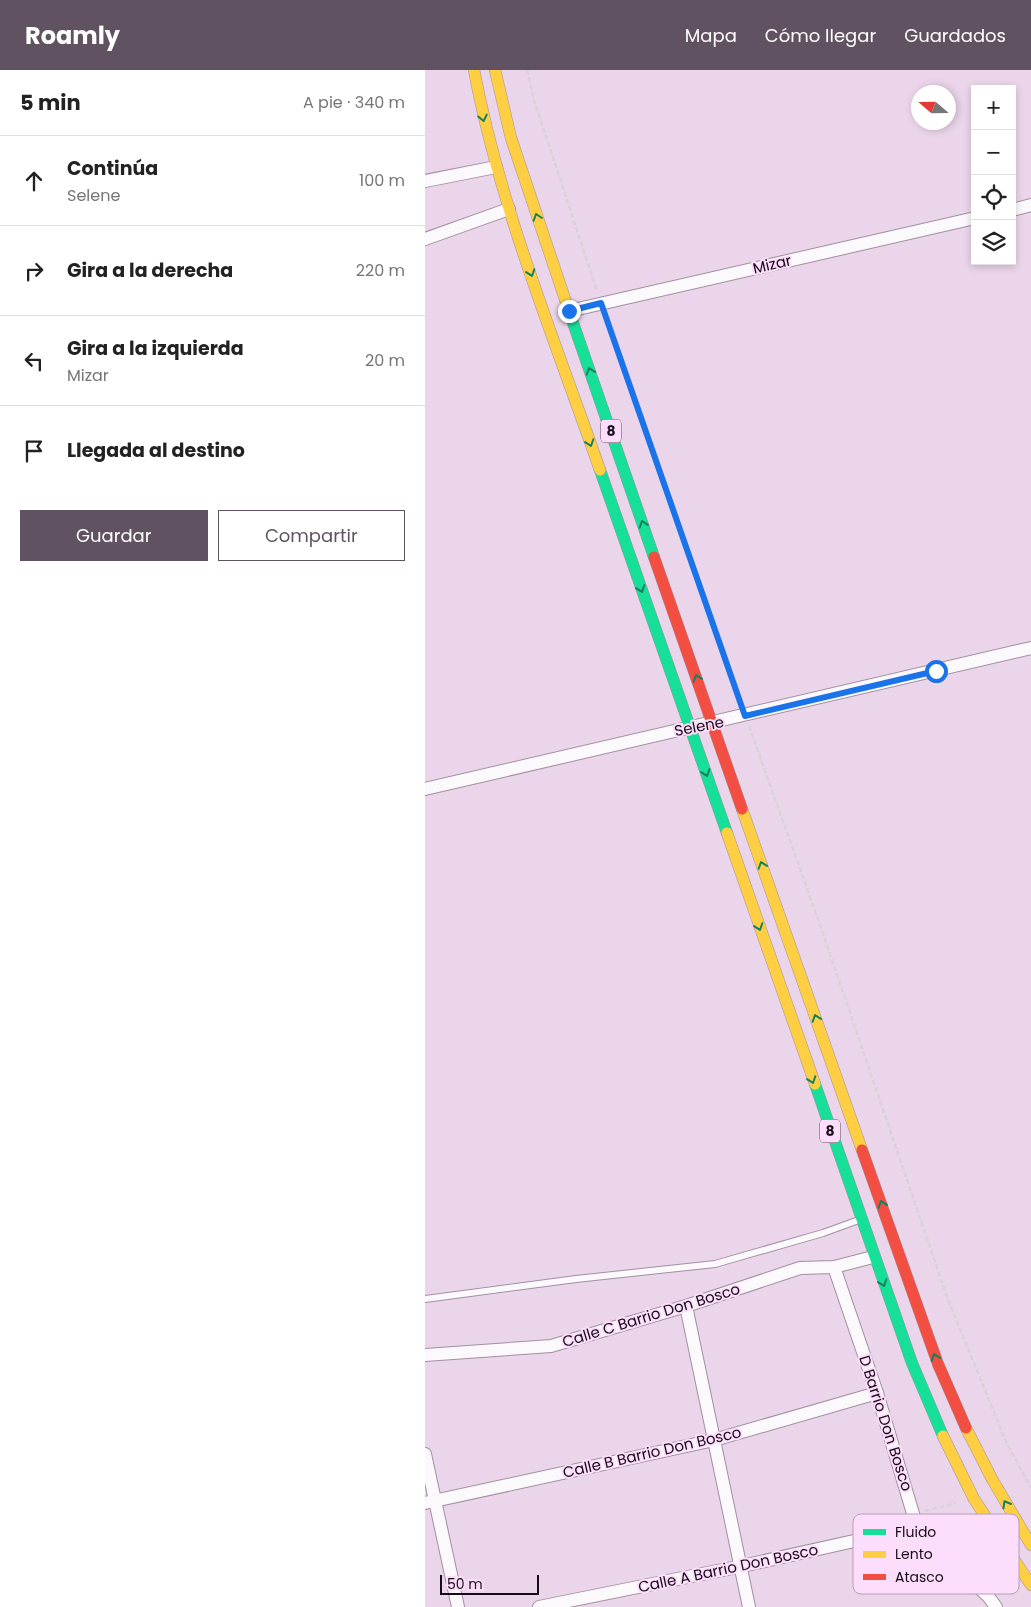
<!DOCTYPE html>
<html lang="es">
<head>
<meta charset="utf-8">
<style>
  body { margin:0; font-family:Poppins,sans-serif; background:#f2f2f2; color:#222 }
  .controls { position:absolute; right:15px; top:15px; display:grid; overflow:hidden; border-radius:0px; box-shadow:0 2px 8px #0003 }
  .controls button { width:45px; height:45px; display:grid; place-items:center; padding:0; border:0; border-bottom:1px solid #e0e0e0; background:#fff; color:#222; font:25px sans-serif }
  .compass { position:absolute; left:486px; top:15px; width:45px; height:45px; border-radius:50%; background:#fff; box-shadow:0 2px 8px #0003; rotate:290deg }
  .scale { position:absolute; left:15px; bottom:12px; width:99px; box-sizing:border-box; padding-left:5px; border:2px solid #170b17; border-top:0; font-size:14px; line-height:18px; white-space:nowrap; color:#170b17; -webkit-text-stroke:4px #fcddfb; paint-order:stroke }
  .stop { position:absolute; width:15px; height:15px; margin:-11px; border:4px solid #1a73e8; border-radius:50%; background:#fff }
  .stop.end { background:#1a73e8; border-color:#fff; box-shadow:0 1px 5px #0008 }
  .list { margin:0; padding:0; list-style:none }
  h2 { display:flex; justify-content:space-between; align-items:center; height:65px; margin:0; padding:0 20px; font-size:21px }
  h2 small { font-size:16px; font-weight:400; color:#767676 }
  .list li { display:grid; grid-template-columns:32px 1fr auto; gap:15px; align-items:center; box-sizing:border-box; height:90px; padding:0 20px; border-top:1px solid #e0e0e0 }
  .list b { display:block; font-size:19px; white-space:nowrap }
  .list p { margin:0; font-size:16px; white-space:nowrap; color:#767676 }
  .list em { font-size:16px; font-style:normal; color:#767676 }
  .actions { display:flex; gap:10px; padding:15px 20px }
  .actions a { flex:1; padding:11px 0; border:1px solid #615261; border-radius:0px; text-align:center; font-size:18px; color:#615261 }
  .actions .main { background:#615261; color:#fff }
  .icon { flex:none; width:28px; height:28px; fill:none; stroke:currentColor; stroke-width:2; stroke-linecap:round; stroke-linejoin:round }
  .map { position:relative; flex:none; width:606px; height:1537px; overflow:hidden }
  header { display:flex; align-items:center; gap:30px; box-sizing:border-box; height:70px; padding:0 25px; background:#615261; color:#fff }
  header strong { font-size:24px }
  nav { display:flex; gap:28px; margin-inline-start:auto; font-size:18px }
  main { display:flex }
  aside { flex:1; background:#fff }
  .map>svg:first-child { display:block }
</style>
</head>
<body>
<header>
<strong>Roamly</strong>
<nav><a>Mapa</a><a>Cómo llegar</a><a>Guardados</a></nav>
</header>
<main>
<aside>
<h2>5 min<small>A pie · 340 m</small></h2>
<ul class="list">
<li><svg class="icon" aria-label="ahead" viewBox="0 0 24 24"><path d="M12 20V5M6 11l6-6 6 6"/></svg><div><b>Continúa</b><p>Selene</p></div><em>100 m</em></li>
<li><svg class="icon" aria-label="right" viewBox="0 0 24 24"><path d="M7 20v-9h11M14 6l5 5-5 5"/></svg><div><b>Gira a la derecha</b></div><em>220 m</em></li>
<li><svg class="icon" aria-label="left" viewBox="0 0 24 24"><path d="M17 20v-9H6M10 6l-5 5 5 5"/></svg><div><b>Gira a la izquierda</b><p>Mizar</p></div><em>20 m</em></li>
<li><svg class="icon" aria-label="arrive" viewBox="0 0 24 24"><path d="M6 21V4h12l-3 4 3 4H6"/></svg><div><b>Llegada al destino</b></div></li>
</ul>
<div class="actions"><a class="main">Guardar</a><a>Compartir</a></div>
</aside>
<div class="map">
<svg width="606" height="1537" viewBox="0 0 606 1537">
  <rect width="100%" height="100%" fill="#ebd5ea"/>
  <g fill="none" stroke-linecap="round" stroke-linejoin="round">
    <defs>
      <path id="lane" d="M0,1229L151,1209L290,1194L398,1163L431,1151"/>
      <g id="street">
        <path d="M0,111L71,97"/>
        <path d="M587,140L606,135"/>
        <path d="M0,169L84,139"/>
        <path d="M144,241L550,148"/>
        <path d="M0,719L606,578"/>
        <path d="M409,1197L452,1323L492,1457L510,1488L525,1499L540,1505L563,1526L571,1537"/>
        <path d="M261,1236L324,1537"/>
        <path d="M0,1285L126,1276L261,1236L375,1198L409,1197L448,1187"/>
        <path d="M0,1384L33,1537"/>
        <path d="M0,1433L289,1370L452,1323"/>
        <path d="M114,1537L317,1496L492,1457"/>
      </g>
      <g id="fast">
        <path d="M145,244L229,487"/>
        <path d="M175,400L302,763"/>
        <path d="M390,1014L487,1293L518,1366"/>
      </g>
      <g id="slow">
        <path d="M49,0C75,137 129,268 175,400"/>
        <path d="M70,0L86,68L145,244"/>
        <path d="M317,739L437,1080"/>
        <path d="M302,763L390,1014"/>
        <path d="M541,1358L567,1409L606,1475"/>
        <path d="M518,1366L549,1429L606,1515"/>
      </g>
      <g id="jam">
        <path d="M229,487L317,739"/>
        <path d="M437,1080L513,1294L541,1358"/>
      </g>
    </defs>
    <use href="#lane" stroke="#a190a0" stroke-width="8"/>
    <use href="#street" stroke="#a190a0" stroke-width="14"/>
    <use href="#fast" stroke="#a190a0" stroke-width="12"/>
    <use href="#slow" stroke="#a190a0" stroke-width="12"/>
    <use href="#jam" stroke="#a190a0" stroke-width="12"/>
    <g stroke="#d8d2d8" stroke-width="2.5" stroke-dasharray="5 2.5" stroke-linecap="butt">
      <path d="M102,0L109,30L172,221"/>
      <path d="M180,246L315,632"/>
      <path d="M324,656L394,852L522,1227L582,1374L606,1418"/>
      <path d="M500,1441L531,1433"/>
    </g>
    <use href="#lane" stroke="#fcf9fc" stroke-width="6"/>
    <use href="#street" stroke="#fcf9fc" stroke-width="12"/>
    <use href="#fast" stroke="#16e098" stroke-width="11"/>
    <use href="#slow" stroke="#ffcf43" stroke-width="11"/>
    <use href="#jam" stroke="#f24e42" stroke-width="11"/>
  </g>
  <defs><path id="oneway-chevron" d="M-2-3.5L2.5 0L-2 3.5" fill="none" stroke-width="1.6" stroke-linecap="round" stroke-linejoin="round" transform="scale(1.25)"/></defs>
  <g stroke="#16805e">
    <use href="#oneway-chevron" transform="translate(58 48) rotate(78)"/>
    <use href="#oneway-chevron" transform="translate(112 147) rotate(-108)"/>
    <use href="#oneway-chevron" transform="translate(106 203) rotate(71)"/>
    <use href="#oneway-chevron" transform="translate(165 301) rotate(-109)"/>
    <use href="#oneway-chevron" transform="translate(165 373) rotate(71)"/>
    <use href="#oneway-chevron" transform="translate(218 454) rotate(-109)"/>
    <use href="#oneway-chevron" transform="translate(216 519) rotate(70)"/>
    <use href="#oneway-chevron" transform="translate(272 608) rotate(-109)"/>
    <use href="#oneway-chevron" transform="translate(281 703) rotate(71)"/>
    <use href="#oneway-chevron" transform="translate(337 795) rotate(-109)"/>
    <use href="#oneway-chevron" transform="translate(334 857) rotate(71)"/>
    <use href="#oneway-chevron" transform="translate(391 948) rotate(-109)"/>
    <use href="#oneway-chevron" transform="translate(387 1010) rotate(71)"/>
    <use href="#oneway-chevron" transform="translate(457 1134) rotate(-109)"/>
    <use href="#oneway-chevron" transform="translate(458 1213) rotate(70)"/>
    <use href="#oneway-chevron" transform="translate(510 1287) rotate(-110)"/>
    <use href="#oneway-chevron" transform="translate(581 1434) rotate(-120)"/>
  </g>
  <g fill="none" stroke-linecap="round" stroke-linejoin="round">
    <path stroke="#1a73e8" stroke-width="6" d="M144,241L176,233L320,646L511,601"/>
  </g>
  <g text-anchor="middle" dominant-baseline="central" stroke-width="4" stroke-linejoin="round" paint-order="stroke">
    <g fill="#fcddfb" stroke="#5c4a5b" stroke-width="1">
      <rect x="176" y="349.5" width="20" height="23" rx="4"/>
      <rect x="395" y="1049.5" width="20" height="23" rx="4"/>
    </g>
    <g font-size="14" font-weight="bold" fill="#170b17">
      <text x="186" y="361">8</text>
      <text x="405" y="1061">8</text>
    </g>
    <g font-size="15" fill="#170b17" stroke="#fcddfb">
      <text transform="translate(347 194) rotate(-13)">Mizar</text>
      <text transform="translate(274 656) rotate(-11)">Selene</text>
      <text transform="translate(226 1245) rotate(-17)">Calle C Barrio Don Bosco</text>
      <text transform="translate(461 1353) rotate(72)">D Barrio Don Bosco</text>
      <text transform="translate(227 1382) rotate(-13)">Calle B Barrio Don Bosco</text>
      <text transform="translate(303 1498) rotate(-12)">Calle A Barrio Don Bosco</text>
    </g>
  </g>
  <rect x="428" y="1444" width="166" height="80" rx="8" fill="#fcddfb" stroke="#b79eb7" stroke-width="1"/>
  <rect x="438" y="1459" width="23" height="6" fill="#16e098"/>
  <rect x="438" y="1481" width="23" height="7" fill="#ffcf43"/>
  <rect x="438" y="1504" width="23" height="6" fill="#f24e42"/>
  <g font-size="14" fill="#170b17">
    <text x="470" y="1467">Fluido</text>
    <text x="470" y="1489">Lento</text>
    <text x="470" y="1512">Atasco</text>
  </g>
</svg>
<div class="controls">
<button>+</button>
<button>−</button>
<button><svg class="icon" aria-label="locate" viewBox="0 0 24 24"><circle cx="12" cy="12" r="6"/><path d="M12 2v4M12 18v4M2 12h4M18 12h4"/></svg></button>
<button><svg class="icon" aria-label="layers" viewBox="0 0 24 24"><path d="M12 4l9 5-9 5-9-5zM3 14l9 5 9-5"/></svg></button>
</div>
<svg class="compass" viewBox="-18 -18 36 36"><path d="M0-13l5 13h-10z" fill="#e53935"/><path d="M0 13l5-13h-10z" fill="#767676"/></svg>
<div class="scale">50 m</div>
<div class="stop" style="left:511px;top:601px"></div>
<div class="stop end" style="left:144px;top:241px"></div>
</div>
</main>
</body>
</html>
